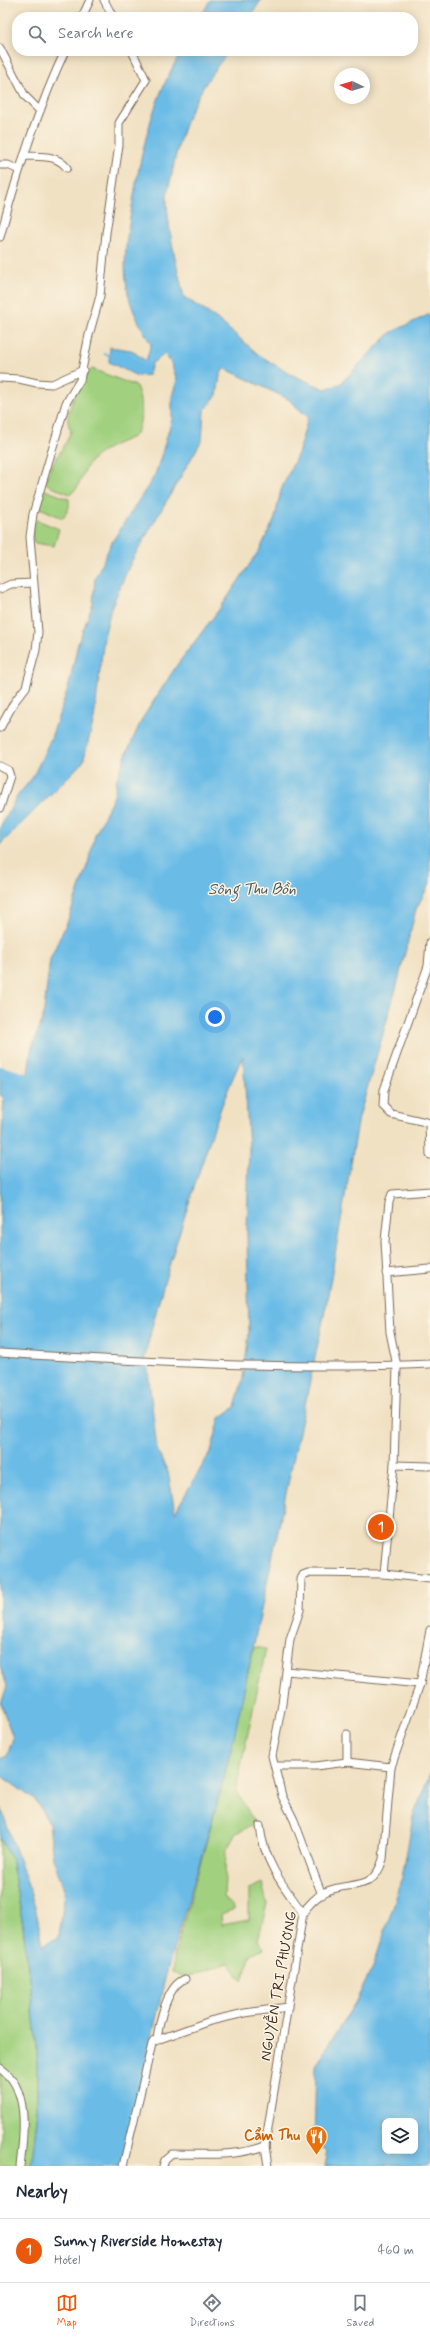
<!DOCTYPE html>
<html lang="en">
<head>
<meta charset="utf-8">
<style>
  body { margin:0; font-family:Mynerve,sans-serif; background:#f2f2f3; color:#1f2937 }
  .controls { position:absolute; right:12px; bottom:12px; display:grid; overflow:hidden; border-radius:8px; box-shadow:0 2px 10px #0003 }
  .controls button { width:36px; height:36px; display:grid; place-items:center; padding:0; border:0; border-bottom:1px solid #e0e1e3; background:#fff; color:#1f2937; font:20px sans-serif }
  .compass { position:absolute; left:334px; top:68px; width:36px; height:36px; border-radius:50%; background:#fff; box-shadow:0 2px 10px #0003; rotate:274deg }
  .you { position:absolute; left:215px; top:1017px; width:14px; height:14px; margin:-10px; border:3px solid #fff; border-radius:50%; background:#1a73e8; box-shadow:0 0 0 6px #1a73e833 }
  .badge { display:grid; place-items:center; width:26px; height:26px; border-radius:50%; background:#ea580c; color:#fff; font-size:13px; font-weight:700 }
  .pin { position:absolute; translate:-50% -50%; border:2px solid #fff; box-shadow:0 1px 4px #0006 }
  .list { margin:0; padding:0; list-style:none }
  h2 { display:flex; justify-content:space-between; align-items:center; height:52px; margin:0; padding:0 16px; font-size:17px }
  h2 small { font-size:13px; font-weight:400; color:#747a83 }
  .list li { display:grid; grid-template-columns:26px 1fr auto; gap:12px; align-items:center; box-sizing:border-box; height:64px; padding:0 16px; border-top:1px solid #e0e1e3 }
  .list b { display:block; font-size:15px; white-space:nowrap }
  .list p { margin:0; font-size:13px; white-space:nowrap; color:#747a83 }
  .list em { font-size:13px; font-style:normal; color:#747a83 }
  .icon { flex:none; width:22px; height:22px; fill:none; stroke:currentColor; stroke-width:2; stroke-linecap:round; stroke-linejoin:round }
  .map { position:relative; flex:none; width:430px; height:2166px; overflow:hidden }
  .search { position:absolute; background:#fff; box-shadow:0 2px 10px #0003; left:12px; right:12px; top:12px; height:44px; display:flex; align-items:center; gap:10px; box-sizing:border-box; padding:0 14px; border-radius:16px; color:#747a83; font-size:15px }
  .sheet { height:116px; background:#fff }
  nav { display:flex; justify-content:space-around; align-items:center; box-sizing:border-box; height:56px; border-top:1px solid #e0e1e3; background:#fff; font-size:11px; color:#747a83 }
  nav a { display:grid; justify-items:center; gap:2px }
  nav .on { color:#ea580c }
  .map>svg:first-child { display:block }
</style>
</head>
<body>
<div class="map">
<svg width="430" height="2166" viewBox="0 0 430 2166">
  <rect width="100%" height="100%" fill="#fcf5e5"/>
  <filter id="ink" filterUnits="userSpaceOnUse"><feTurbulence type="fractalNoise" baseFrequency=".025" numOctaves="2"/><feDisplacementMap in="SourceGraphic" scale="8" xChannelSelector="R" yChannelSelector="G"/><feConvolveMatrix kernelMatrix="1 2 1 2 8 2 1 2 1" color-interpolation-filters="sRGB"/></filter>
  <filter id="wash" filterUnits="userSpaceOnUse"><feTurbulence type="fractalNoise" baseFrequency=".012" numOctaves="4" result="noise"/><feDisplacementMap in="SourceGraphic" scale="16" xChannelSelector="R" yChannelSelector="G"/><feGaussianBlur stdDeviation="0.9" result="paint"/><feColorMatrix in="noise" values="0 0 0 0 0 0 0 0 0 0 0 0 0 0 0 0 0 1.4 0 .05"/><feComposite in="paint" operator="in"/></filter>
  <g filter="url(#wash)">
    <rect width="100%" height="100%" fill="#f1e1c3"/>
    <g fill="#a1d17f" stroke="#6e7e4e">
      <path d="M92,369L136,386C142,399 144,427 133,437C118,443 97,451 88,465C81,474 81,488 70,494L51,487L45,482C51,461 64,451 71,431C70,428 68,424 68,421C66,410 83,376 92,369Z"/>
      <path d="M45,490L69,499V507L64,517L62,518L38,507L43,491Z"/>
      <path d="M37,520L59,529L54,546L34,543L32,536L34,523Z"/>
      <path d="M254,1647L266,1649L236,1789L255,1824L236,1833L226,1851L224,1897L235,1909L221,1914L222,1925L249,1920V1889L262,1883L267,1904L258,1940L264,1949L251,1955L242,1981L229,1963L187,1977L172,1973L175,1953L217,1804Z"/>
      <path d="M0,1838L11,1858L23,1925L37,2047V2120L31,2166H0Z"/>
    </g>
    <g fill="#6bbce7" stroke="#537382" fill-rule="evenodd">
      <path d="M210,0H261L250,17H201Z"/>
      <path d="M182,51H229C197,91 181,123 172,174C170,183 166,194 167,204C169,235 177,267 184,297L217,319L259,355L290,374L325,389L340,384L390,333L430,314V883L416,909L397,985L359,1117L326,1306L234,1737L217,1804L165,1978L124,2166H31L37,2120V2047L23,1925L11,1858L0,1838V1805L35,1906L43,1945L59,1937L65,1892L53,1858L49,1823L35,1800L0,1775V1759L7,1756L13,1738L1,1704L7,1686L0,1666V1165L4,1098L0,1095V1079L12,1082L28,1074L31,1050L43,1018L50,959L68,920L88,863L95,835L114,796L117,778L125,757L142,719L177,665L221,607L260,549L275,518L281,490L299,451L308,417L288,399L224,368L220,376L217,395L204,411L202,440L131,562L111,608L104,637L94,719L83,762L0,845V827L18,795L33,777L51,738L69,685L78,643L93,604L95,578L112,542L155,475L162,453L172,419V396L177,380L171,363L165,354L152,363L149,375L137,376L109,362L110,347L131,350L146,361L151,344C141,327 130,308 127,288C122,260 128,229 133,201C142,148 153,97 182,51ZM243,1056L249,1147L247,1233L249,1334L243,1378L235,1407L220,1418L211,1451L175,1512L168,1472L157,1450L147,1362L144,1361C158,1297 178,1237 198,1175C212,1134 224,1094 243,1056Z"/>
      <path d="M430,1774V2164L428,2166H324L327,2151L314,2145L316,2064L355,2003L373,1967L401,1883L413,1817ZM385,2121H415V2151H385Z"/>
    </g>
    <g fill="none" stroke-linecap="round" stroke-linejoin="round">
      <path stroke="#6bbce7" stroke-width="2.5" d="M105,354L112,356"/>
      <path stroke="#6bbce7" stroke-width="14" d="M0,1073L36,1083"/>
    </g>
  </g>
  <g filter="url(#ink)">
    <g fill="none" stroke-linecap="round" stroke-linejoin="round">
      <defs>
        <g id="street">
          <path d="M104,0L113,17"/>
          <path d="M82,17L90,0"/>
          <path d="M0,48L25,96L40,111"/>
          <path d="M24,156C41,157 56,154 67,168"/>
          <path d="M0,165H8L19,170"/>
          <path d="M0,237C17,174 37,111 65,51"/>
          <path d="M0,378L19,379L37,383L52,384L83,370"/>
          <path d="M0,589L11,584L33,583"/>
          <path d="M0,728L15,701L26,687L36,650L38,632L30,537L33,514L66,403L80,380L89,335L100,296L106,233L119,145V123L146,80L132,51"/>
          <path d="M0,766L8,770L10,776L0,808"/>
          <path d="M430,942L428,966L384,1090L383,1106L391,1114L430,1123"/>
          <path d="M429,1123L430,1155"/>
          <path d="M386,1273L430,1269"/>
          <path d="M0,1353C143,1362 287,1370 430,1364"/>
          <path d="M394,1465L430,1466"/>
          <path d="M384,1574L394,1465L397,1366L390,1332L385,1241L389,1202L392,1194L430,1191"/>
          <path d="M287,1671L420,1684"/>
          <path d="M347,1762V1734"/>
          <path d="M275,1766H316L347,1762L391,1767"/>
          <path d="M260,1826C263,1860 283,1886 303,1913"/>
          <path d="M322,1895L294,1820L282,1796L272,1756L282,1704L290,1639L300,1610L301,1579L303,1575L308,1573L384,1574L430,1579"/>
          <path d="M185,1979C167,1985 159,2023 157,2040L210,2021L245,2013L288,2007"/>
          <path d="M0,2068C30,2087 24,2135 20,2166"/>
          <path d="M265,2146L268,2166"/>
          <path d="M123,2166L152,2044L154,2041L158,2040"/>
          <path d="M163,2166L165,2160L172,2154C202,2154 236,2157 265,2146L303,1913C308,1905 317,1896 325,1892C350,1880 373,1894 383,1859L391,1767L420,1684L430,1630"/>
        </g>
      </defs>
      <use href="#street" stroke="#7b6a58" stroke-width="9"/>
      <use href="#street" stroke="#fff" stroke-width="7"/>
    </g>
  </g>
  <defs>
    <symbol id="restaurant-pin" viewBox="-11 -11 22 30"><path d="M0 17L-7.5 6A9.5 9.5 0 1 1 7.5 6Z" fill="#e8710a" stroke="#fcf5e5"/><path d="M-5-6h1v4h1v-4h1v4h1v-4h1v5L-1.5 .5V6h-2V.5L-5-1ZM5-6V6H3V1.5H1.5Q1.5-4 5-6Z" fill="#fff"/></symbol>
  </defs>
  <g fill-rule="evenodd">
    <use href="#restaurant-pin" x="304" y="2124" width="25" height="34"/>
  </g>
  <g text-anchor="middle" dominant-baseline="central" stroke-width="3" stroke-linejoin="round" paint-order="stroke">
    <g font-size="15" fill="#3b2a1e" stroke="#fcf5e5">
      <text transform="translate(279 1986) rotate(-80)">NGUYỄN TRI PHƯƠNG</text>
    </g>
    <g font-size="15" font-weight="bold" fill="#c56008" stroke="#fcf5e5" text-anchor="end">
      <text x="300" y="2136">Cẩm Thu</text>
    </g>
    <g font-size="16" font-style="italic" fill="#49565a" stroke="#fcf5e5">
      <text x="252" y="889">Sông Thu Bồn</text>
    </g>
  </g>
</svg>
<div class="controls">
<button><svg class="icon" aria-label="layers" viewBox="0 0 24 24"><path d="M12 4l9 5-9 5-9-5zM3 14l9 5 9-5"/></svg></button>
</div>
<svg class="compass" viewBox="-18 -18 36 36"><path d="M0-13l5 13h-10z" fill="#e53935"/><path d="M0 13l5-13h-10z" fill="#747a83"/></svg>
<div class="you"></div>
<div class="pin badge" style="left:381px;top:1527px">1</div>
<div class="search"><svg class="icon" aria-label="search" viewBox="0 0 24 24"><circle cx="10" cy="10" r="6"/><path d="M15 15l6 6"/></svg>Search here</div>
</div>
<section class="sheet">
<h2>Nearby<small></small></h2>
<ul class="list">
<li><span class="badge">1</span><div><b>Sunny Riverside Homestay</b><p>Hotel</p></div><em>460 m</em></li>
</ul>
</section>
<nav>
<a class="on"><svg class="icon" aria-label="map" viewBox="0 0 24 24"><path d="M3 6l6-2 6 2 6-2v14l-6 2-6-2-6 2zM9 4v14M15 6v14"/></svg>Map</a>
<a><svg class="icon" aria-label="directions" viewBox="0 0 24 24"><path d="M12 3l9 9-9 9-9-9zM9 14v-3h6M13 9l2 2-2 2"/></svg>Directions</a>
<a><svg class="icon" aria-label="saved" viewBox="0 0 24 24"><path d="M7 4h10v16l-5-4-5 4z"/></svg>Saved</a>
</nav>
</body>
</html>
